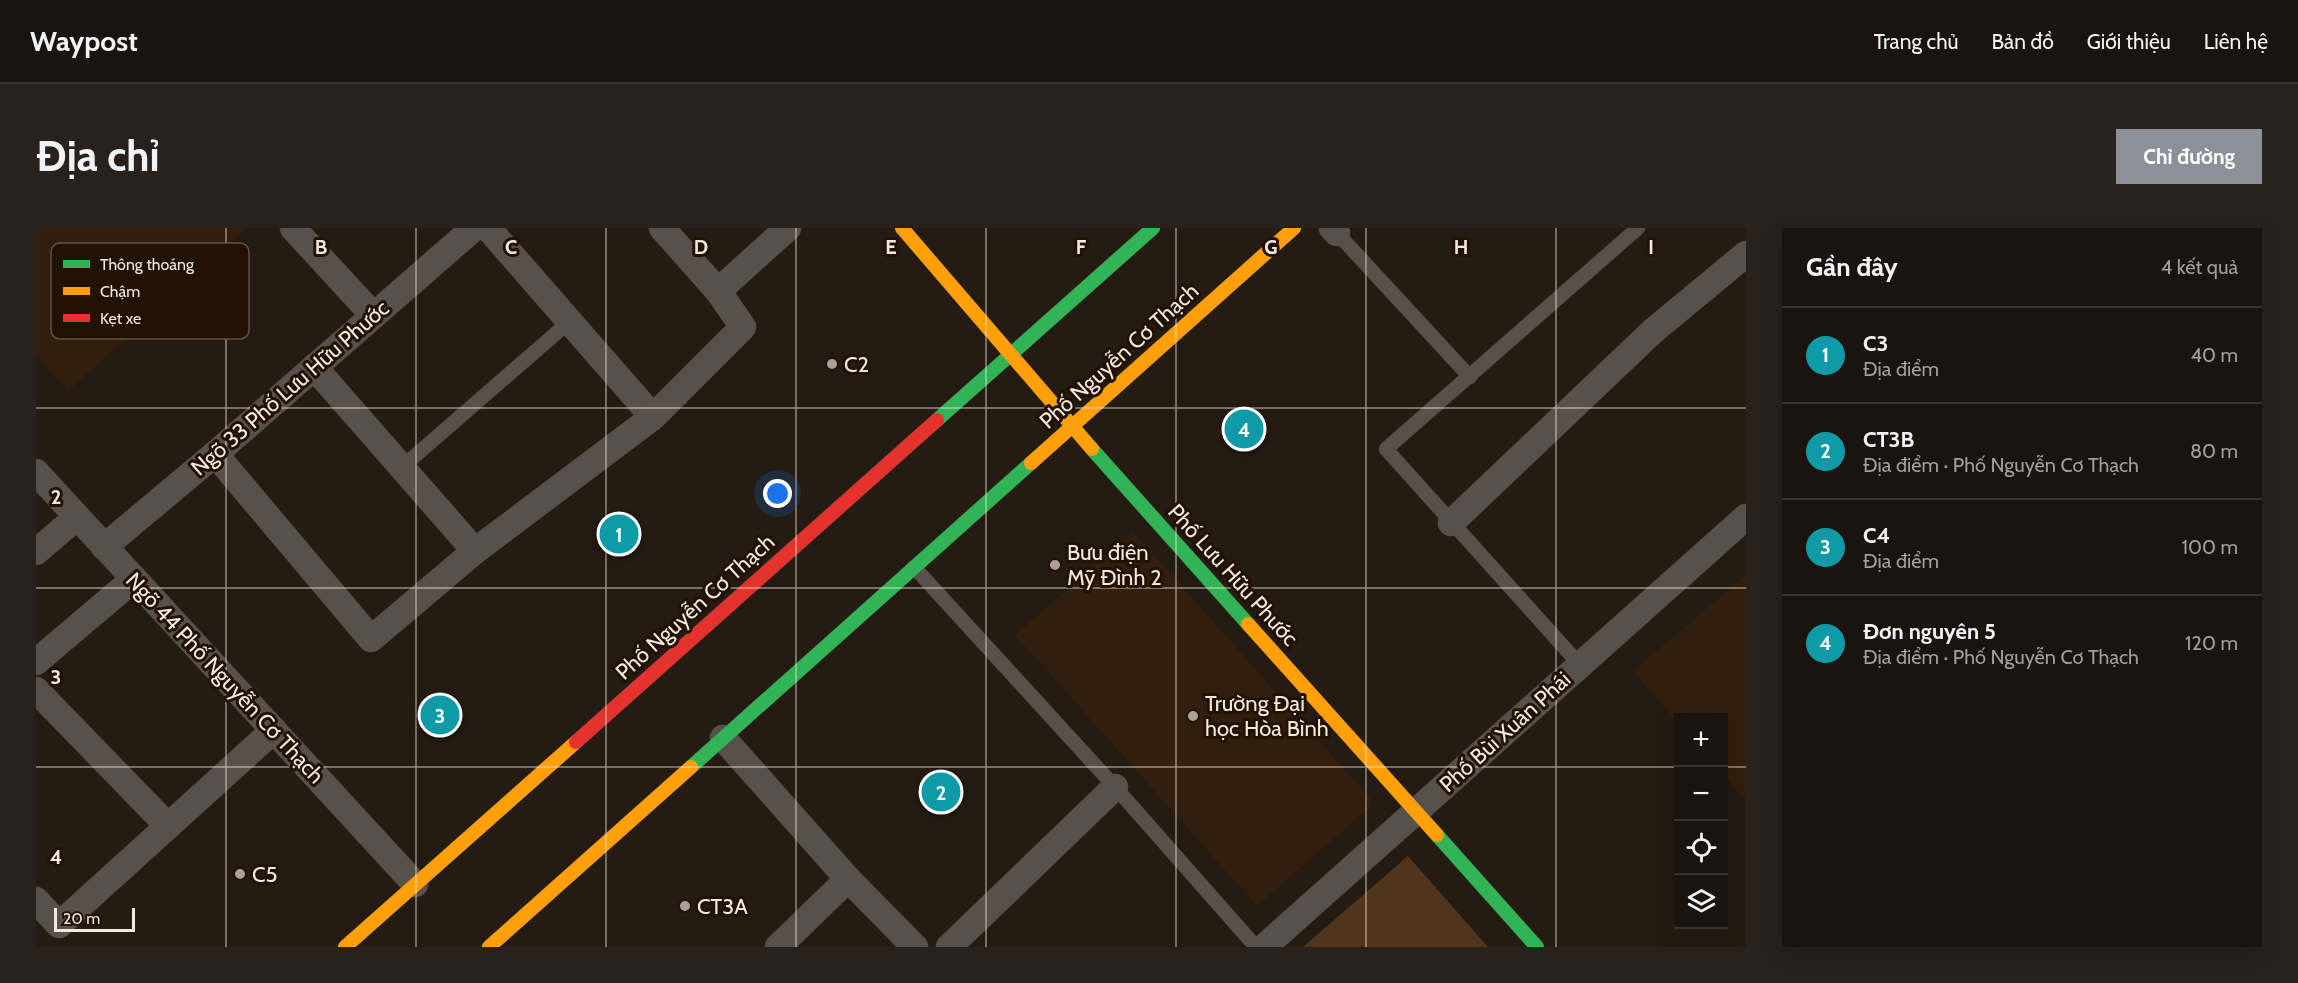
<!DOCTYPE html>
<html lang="vi">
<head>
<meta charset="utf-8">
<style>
  body { margin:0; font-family:Cabin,sans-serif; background:#28211c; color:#f1f3f6 }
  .controls { position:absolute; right:18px; bottom:18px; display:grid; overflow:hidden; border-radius:0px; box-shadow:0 6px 24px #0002 }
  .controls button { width:54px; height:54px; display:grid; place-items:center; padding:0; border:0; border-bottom:2px solid #39332e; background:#1b140e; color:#f1f3f6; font:30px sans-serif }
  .scale { position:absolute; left:18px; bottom:15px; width:81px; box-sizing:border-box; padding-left:6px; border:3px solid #f4e9df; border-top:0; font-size:16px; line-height:21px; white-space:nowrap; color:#f4e9df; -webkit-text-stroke:4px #211204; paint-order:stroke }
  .you { position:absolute; left:742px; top:266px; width:21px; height:21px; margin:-15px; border:4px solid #fff; border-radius:50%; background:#1a73e8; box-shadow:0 0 0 9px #1a73e833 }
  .badge { display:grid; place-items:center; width:39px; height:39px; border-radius:50%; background:#8c9099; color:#fff; font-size:20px; font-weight:700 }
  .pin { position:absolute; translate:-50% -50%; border:3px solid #fff; box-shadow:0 2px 6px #0006 }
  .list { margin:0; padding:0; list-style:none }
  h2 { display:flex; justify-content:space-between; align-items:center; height:78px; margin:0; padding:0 24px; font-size:26px }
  h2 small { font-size:20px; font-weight:400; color:#a09e9e }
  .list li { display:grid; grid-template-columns:39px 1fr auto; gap:18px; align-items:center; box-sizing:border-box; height:96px; padding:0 24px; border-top:2px solid #39332e }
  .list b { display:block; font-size:22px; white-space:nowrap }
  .list p { margin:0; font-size:20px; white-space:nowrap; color:#a09e9e }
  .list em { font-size:20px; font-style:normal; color:#a09e9e }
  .icon { flex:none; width:33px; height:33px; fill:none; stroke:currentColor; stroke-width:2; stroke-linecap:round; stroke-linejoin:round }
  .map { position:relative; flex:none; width:1710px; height:719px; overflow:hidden; border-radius:0px }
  header { display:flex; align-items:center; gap:36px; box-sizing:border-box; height:84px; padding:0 30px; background:#1b140e; border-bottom:2px solid #39332e }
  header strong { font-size:28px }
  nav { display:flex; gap:33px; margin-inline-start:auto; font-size:21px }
  .intro { display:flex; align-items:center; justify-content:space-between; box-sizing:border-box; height:144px; padding:0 36px }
  h1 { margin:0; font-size:42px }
  .button { padding:15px 27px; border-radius:0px; background:#8c9099; color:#fff; font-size:21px; font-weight:700 }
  main { display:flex; gap:36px; padding:0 36px }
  aside { flex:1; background:#1b140e; border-radius:0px; box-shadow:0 6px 24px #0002 }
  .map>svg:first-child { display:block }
</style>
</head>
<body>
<header>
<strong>Waypost</strong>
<nav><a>Trang chủ</a><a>Bản đồ</a><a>Giới thiệu</a><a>Liên hệ</a></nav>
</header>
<div class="intro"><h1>Địa chỉ</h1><a class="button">Chỉ đường</a></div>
<main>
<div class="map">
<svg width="1710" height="719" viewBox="0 0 1710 719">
  <rect width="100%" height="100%" fill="#241b13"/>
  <g fill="#321e0c">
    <path d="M0,0H211L32,163L0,128Z"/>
    <path d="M1097,303L1334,570L1335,578L1221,678L979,407Z"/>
    <path d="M1710,347V573L1688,547V490H1642V495L1597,443Z"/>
  </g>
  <path fill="#50351c" d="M1372,628L1452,719H1267Z"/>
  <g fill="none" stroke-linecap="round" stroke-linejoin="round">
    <defs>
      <g id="lane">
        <path d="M1301,5L1434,149"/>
        <path d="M365,240L533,94"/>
        <path d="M878,339L1079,559L1220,719"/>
        <path d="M1544,437L1350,221L1602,0"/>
      </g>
      <g id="street">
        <path d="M257,0L337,87"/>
        <path d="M452,0L617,189"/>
        <path d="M1296,0L1301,5"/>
        <path d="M682,63L752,0"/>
        <path d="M278,139L439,323"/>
        <path d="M179,226L335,411L439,323L617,189L707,99L682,63L626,0"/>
        <path d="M0,244L379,656"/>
        <path d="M1415,295L1617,103L1710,26"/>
        <path d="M68,319L179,226L438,0"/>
        <path d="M0,324L41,289"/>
        <path d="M0,434L98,351"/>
        <path d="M0,462L132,598"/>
        <path d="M687,510L812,651L879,719"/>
        <path d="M0,672L23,697L238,502"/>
        <path d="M742,719L812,651"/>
        <path d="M913,719L1079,559"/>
        <path d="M1228,719L1710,289"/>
      </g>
      <g id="fast">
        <path d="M901,192L1117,0"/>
        <path d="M1056,221L1212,396"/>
        <path d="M655,539L995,235"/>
        <path d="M1401,607L1501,719"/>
      </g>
      <g id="slow">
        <path d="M866,0L1056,221"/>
        <path d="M995,235L1258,0"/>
        <path d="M1212,396L1401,607"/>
        <path d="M309,719L540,514"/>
        <path d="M453,719L655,539"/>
      </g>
      <path id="jam" d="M540,514L901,192"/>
    </defs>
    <use href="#lane" stroke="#3f3832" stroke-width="15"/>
    <use href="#street" stroke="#3f3832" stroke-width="27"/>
    <use href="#fast" stroke="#3f3832" stroke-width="15"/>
    <use href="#slow" stroke="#3f3832" stroke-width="15"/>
    <use href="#jam" stroke="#3f3832" stroke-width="15"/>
    <use href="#lane" stroke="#58514b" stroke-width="14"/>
    <use href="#street" stroke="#58514b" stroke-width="26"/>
    <use href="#fast" stroke="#30b455" stroke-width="14"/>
    <use href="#slow" stroke="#ff9f0a" stroke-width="14"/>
    <use href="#jam" stroke="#e5322d" stroke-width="14"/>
  </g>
  <path fill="none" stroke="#f4e9df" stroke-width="1.5" stroke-opacity="0.55" d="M190,0V719M380,0V719M570,0V719M760,0V719M950,0V719M1140,0V719M1330,0V719M1520,0V719M0,180H1710M0,360H1710M0,539H1642M1688,539H1710"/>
  <g fill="#aba198" stroke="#211204" stroke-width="2">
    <circle cx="796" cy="136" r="6"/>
    <circle cx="1019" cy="337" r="6"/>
    <circle cx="1157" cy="488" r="6"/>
    <circle cx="204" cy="646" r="6"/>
    <circle cx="649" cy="678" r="6"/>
  </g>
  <g text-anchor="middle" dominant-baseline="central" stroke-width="6" stroke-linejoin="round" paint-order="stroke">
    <g font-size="22" fill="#f4e9df" stroke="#211204">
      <text transform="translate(1083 128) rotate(-42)">Phố Nguyễn Cơ Thạch</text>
      <text transform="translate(254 160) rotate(-41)">Ngõ 33 Phố Lưu Hữu Phước</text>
      <text transform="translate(1197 347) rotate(48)">Phố Lưu Hữu Phước</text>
      <text transform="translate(659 379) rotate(-42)">Phố Nguyễn Cơ Thạch</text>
      <text transform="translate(189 450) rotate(47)">Ngõ 44 Phố Nguyễn Cơ Thạch</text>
      <text transform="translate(1469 504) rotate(-42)">Phố Bùi Xuân Phái</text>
    </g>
    <g font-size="22" fill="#f4e9df" stroke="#211204" text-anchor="start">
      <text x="808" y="136">C2</text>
      <text x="1031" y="324">Bưu điện<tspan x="1031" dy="25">Mỹ Đình 2</tspan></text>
      <text x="1169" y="475">Trường Đại<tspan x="1169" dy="25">học Hòa Bình</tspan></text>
      <text x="216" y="646">C5</text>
      <text x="661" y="678">CT3A</text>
    </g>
  </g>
  <rect x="15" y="15" width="198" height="96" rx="9" fill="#211204" stroke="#605246" stroke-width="1.5"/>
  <rect x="27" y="32" width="27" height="8" fill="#30b455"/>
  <rect x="27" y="59" width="27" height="8" fill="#ff9f0a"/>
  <rect x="27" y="86" width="27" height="8" fill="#e5322d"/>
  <g font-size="16" fill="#f4e9df">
    <text x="64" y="42">Thông thoáng</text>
    <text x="64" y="69">Chậm</text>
    <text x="64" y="96">Kẹt xe</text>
  </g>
  <g font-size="20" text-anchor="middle" font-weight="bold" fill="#f4e9df" stroke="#211204" stroke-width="6" stroke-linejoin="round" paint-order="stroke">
    <text x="285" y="26">B</text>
    <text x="475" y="26">C</text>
    <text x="665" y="26">D</text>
    <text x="855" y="26">E</text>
    <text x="1045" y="26">F</text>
    <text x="1235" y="26">G</text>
    <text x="1425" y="26">H</text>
    <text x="1615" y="26">I</text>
    <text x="20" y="276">2</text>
    <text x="20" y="456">3</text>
    <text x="20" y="636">4</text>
  </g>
</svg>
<div class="controls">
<button>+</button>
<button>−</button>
<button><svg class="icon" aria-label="locate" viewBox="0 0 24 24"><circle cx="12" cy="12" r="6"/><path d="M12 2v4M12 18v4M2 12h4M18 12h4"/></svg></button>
<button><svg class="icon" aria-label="layers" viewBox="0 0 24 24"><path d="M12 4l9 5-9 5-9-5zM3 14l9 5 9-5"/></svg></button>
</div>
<div class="scale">20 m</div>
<div class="you"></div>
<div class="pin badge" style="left:583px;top:306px;background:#0f9aa8">1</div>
<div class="pin badge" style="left:905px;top:564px;background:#0f9aa8">2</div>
<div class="pin badge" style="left:404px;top:487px;background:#0f9aa8">3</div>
<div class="pin badge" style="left:1208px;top:201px;background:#0f9aa8">4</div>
</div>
<aside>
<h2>Gần đây<small>4 kết quả</small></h2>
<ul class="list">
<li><span class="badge" style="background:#0f9aa8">1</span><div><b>C3</b><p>Địa điểm</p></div><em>40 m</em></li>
<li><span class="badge" style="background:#0f9aa8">2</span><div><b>CT3B</b><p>Địa điểm · Phố Nguyễn Cơ Thạch</p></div><em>80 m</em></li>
<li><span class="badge" style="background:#0f9aa8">3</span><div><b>C4</b><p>Địa điểm</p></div><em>100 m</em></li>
<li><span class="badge" style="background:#0f9aa8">4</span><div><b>Đơn nguyên 5</b><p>Địa điểm · Phố Nguyễn Cơ Thạch</p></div><em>120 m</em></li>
</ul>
</aside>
</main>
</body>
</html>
